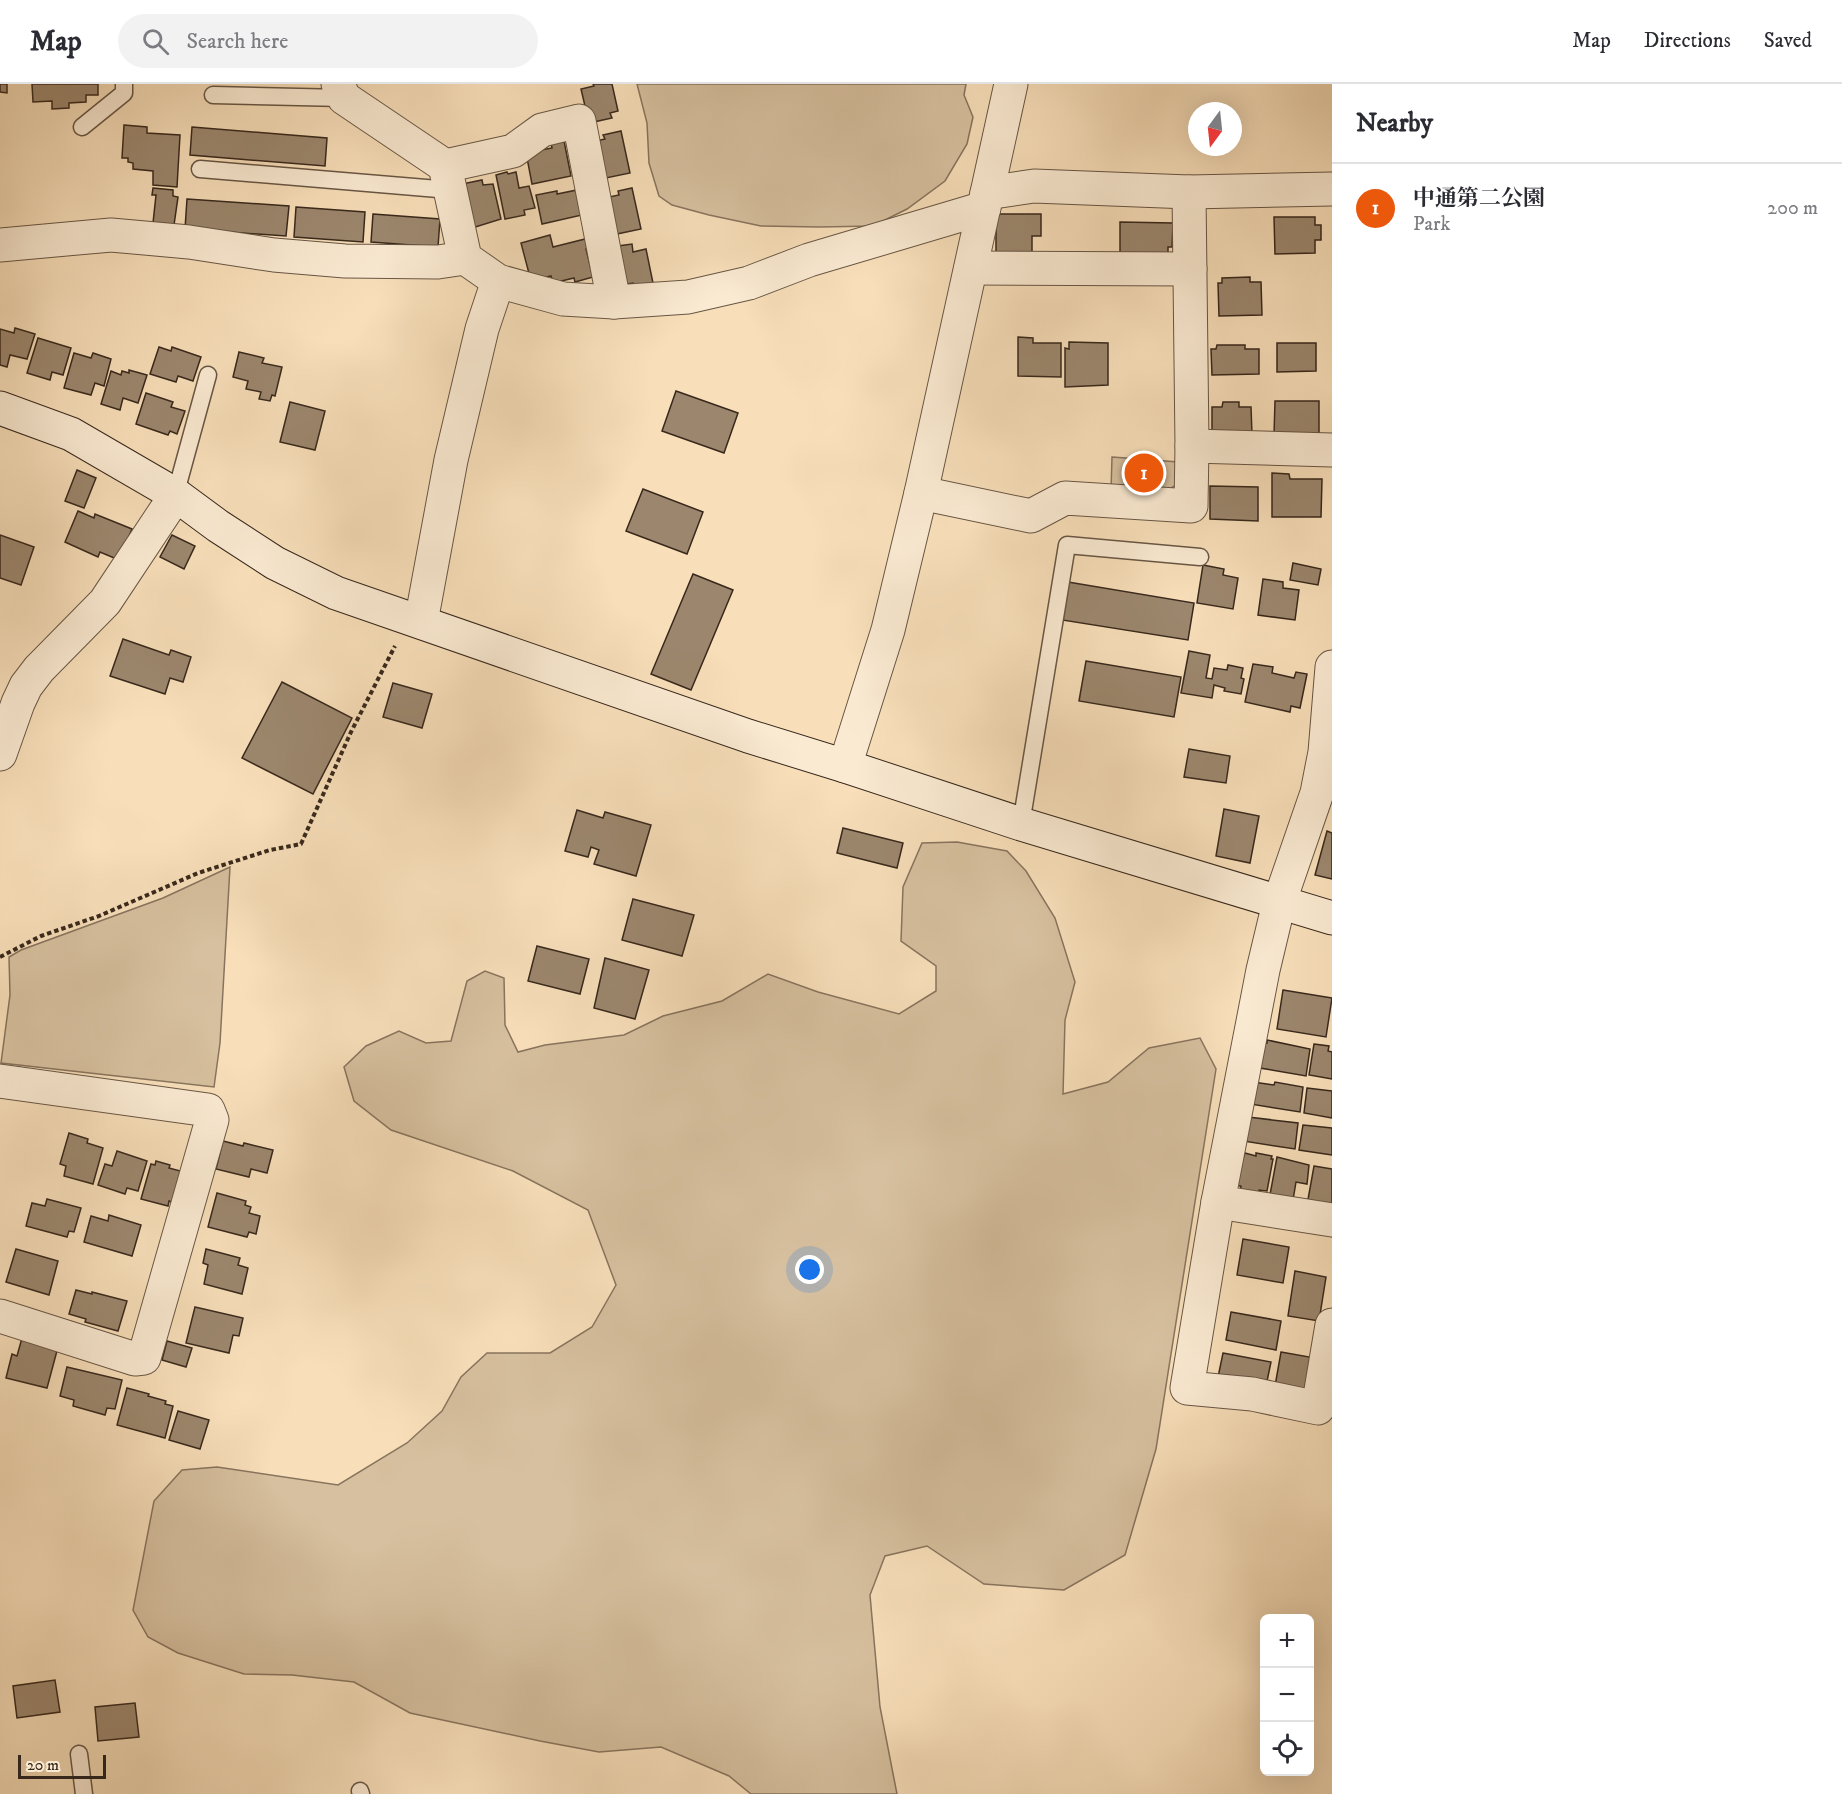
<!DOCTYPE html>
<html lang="en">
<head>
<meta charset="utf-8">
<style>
  body { margin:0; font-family:"IM FELL DW Pica","Noto Serif JP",serif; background:#f2f2f3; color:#2b2b33 }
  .controls { position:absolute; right:18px; bottom:18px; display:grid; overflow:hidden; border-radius:9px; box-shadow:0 6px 24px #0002 }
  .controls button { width:54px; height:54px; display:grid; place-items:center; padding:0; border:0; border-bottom:2px solid #e1e1e2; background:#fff; color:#2b2b33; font:30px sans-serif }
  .compass { position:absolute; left:1188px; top:18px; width:54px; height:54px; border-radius:50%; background:#fff; box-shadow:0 6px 24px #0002; rotate:195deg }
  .scale { position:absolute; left:18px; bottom:15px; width:88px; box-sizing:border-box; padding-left:6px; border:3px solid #38281c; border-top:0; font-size:16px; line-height:21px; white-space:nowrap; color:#38281c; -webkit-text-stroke:4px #faead2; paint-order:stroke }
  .you { position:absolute; left:810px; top:1186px; width:21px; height:21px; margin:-15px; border:4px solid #fff; border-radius:50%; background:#1a73e8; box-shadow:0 0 0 9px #1a73e833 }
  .badge { display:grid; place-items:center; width:39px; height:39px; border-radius:50%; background:#ea580c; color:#fff; font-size:20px; font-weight:700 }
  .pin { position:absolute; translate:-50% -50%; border:3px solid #fff; box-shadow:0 2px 6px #0006 }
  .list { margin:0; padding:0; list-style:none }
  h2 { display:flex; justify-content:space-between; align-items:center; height:78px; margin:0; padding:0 24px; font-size:26px }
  h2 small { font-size:20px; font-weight:400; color:#7c7c81 }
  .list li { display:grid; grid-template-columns:39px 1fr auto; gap:18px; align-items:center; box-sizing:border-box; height:90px; padding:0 24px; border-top:2px solid #e1e1e2 }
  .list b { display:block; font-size:22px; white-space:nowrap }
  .list p { margin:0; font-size:20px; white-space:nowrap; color:#7c7c81 }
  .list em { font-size:20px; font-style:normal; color:#7c7c81 }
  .icon { flex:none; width:33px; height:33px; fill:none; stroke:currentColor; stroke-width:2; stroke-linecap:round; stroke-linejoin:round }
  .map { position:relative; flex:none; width:1332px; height:1710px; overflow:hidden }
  header { display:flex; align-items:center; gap:36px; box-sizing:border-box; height:84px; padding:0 30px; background:#fff; border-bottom:2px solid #e1e1e2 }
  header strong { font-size:28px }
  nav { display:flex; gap:33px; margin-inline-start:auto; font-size:21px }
  .search { width:420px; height:54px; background:#f2f2f3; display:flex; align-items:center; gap:15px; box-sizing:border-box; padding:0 21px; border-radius:33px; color:#7c7c81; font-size:22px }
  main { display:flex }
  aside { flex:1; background:#fff }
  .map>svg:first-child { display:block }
</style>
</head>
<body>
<header>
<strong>Map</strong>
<div class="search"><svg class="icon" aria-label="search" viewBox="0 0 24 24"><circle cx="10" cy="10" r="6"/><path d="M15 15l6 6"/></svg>Search here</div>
<nav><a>Map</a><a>Directions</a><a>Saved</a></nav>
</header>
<main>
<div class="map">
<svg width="1332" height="1710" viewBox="0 0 1332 1710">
  <rect width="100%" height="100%" fill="#f8dfba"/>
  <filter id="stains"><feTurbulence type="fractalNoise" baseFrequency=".00333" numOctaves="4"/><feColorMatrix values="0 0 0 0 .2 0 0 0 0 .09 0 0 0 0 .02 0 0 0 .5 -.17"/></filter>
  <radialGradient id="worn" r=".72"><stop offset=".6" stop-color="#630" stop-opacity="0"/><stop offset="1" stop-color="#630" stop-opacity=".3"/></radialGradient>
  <g fill="#d7c09f" stroke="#88745e" stroke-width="1.5">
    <path d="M637,0H966L964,11L973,33L967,60L945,97L907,125L873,142L819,143L761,142L709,131L672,121L659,112L649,79L647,39Z"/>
    <path d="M1112,373L1178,378L1177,400L1162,410L1111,407Z"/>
    <path d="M957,758L1007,767L1026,787L1055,834L1075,898L1065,936L1063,1010L1108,998L1149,964L1200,954L1216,985L1156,1365L1125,1471L1064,1506L984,1500L927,1462L885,1472L870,1511L880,1623L897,1710H751L729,1692L661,1663L599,1668L540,1657L410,1629L354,1598L292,1591L244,1590L178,1569L148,1553L133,1526L154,1417L182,1386L217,1383L338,1401L407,1359L442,1327L461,1293L487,1269H550L592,1243L616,1201L588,1126L513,1087L391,1046L354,1017L344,983L366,962L399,947L426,959L451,957L467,897L485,887L504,894L505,941L518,968L545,961L624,951L663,932L722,917L768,890L818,908L899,930L936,907V882L901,857L903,803L922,759Z"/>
    <path d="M230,783L220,959L214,1003L1,979L10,911L9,873L21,866L163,814Z"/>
  </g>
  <g fill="#9c876e" stroke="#38281c" stroke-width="1.5">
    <path d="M0,0H7V9L0,8Z"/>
    <path d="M32,0H98V11H86V18L69,19V24L52,25V17L33,18Z"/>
    <path d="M593,0H612L618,27L610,29L612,34L589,39L581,5L594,2Z"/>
    <path d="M124,41L147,43V49L180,51L177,103L153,101V87L133,85V79L128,78V74H122Z"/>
    <path d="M192,43L327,54L325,82L190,71Z"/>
    <path d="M621,47L630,89L606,94L592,58L605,55L603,51Z"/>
    <path d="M564,57L571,92L532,100L527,74L531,68L552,64L551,59Z"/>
    <path d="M507,88L508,90L516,88L519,104L529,102L535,124L524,126L525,131L505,135L496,91Z"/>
    <path d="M482,96L483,101L493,100L501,135L472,144L462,100Z"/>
    <path d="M153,104L173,106V112L178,113L174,141L153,139L156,111H152Z"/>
    <path d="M632,104L641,145L612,151L604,114L619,111L618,107Z"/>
    <path d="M577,106L582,131L542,140L536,111L557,107V110Z"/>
    <path d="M187,115L289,122L286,152L185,145Z"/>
    <path d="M296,123L365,128L363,158L294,153Z"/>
    <path d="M373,130L440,135L438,163L371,158Z"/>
    <path d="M996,130H1041V152H1032V170L996,169Z"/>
    <path d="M1274,133H1315V141H1321V156H1315V169L1275,170Z"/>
    <path d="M1120,138L1173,139L1172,163H1168V173L1120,172Z"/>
    <path d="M550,151L553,163L589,154L591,163L586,165L593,193L575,198L574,194L553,199L551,192L531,197L521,159Z"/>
    <path d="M632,160L633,168L646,165L654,204L635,208L633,199L621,201L618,162Z"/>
    <path d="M1250,193V198H1261L1262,231L1219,232L1218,199H1222V194Z"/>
    <path d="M15,244L35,250L27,275L10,271L7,283L0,281V245L14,249Z"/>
    <path d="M1018,253L1033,254V259H1061V293L1018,292Z"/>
    <path d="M38,254L71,264L63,291L52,288L50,296L27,289Z"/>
    <path d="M1069,258L1108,259V301L1065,303V264L1069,265Z"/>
    <path d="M1277,259H1316V287L1277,288Z"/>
    <path d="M1217,261H1245V265H1259V290L1212,291L1211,265H1216Z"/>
    <path d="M159,263L171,267L172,263L201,273L193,297L178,292L176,298L150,290Z"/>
    <path d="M239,268L264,274L262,279L282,283L275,312L272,311L270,317L259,315L261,308L246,305L248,297L233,293Z"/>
    <path d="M74,269L91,274L93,269L111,275L104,302L95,299L91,311L64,304Z"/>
    <path d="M129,286L147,291L138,319L123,314L120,326L101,320L111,287L121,291L122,287L129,289Z"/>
    <path d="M676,307L738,329L724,369L662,347Z"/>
    <path d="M146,309L173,318L171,323L185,327L177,350L170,347L168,351L136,340Z"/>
    <path d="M1275,317H1319V351H1274Z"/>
    <path d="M290,318L325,327L315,366L280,358Z"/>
    <path d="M1223,318H1239V323H1251L1252,351H1212V323H1222Z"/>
    <path d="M77,386L96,394L84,424L65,417Z"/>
    <path d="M1272,389L1289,390L1290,395H1322L1321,433H1272Z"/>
    <path d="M1210,402L1258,403V437L1210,435Z"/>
    <path d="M643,405L703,428L687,470L626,447Z"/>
    <path d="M78,427L94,434L95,430L132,445L119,476L100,468L98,473L65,458Z"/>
    <path d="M0,451L34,463L21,501L0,494Z"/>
    <path d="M172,451L195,462L184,485L160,473Z"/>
    <path d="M1293,479L1321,485L1318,501L1290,496Z"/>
    <path d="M1203,481L1224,485L1223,491L1238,494L1233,525L1197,519Z"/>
    <path d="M693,490L733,506L691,606L651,590Z"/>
    <path d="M1263,495L1283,498V504L1299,506L1295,536L1258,531Z"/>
    <path d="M1068,498L1194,519L1188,556L1062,536Z"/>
    <path d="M123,555L169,571L171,566L191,573L183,598L170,594L165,610L110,592Z"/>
    <path d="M1189,567L1210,571L1206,594L1212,595L1214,584L1227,586L1228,581L1243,584L1241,594L1244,595L1241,610L1224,607L1225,604L1214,601L1212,614L1181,609Z"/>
    <path d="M1086,577L1181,593L1174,633L1079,617Z"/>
    <path d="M1253,580L1273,583L1272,589L1294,594L1296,588L1307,590L1300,624L1291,622L1290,628L1245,618Z"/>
    <path d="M282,598L352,634L313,710L242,674Z"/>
    <path d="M393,599L432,610L422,644L383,633Z"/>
    <path d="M1189,665L1230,672L1226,699L1184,693Z"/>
    <path d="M1224,725L1259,732L1250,779L1216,772Z"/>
    <path d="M577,726L603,734L605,728L651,741L636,792L594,780L599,766L591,763L588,773L565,767Z"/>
    <path d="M843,744L903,759L897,784L837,769Z"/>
    <path d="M1327,747L1332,749V795L1315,791Z"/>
    <path d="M633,815L694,831L682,872L622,856Z"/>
    <path d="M537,862L589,875L580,910L528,897Z"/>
    <path d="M605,874L649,886L635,935L594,924Z"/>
    <path d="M1283,906L1332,914L1326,953L1277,945Z"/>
    <path d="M1267,956L1310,965L1306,992L1260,984L1261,958L1267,959Z"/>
    <path d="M1314,960L1329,962L1328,967L1332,968V995L1309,991Z"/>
    <path d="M1253,998L1274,1001L1275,998L1303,1003L1300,1028L1250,1020Z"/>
    <path d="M1307,1004L1332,1007V1034L1304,1029Z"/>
    <path d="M1248,1033L1298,1039L1295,1065L1243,1057Z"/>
    <path d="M1303,1041L1332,1044V1071L1299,1066Z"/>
    <path d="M69,1049L88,1055L87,1059L103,1064L93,1100L64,1092L66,1082L60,1080Z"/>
    <path d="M223,1057L243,1062L244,1059L273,1066L267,1089L251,1085L249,1093L216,1085Z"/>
    <path d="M117,1067L147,1077L138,1107L127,1104L125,1110L98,1101L105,1080L112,1082Z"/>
    <path d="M1245,1069L1256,1072V1069L1272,1072L1271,1075H1273L1267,1107L1259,1106L1258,1114L1239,1110L1241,1102L1234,1101L1240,1071L1244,1072Z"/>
    <path d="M1277,1073L1309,1081L1307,1100L1296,1098L1293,1116H1269Z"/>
    <path d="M156,1077L170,1081L169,1084L184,1088L175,1119L169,1117L168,1122L141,1115L151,1080L155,1081Z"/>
    <path d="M1314,1082L1332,1085V1125L1307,1121Z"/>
    <path d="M217,1109L246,1117L245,1121L251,1123L249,1129L260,1132L256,1150L249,1148L247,1153L208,1143Z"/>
    <path d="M47,1115L81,1124L74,1148L69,1147L67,1153L26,1142L32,1119L45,1122Z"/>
    <path d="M109,1131L141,1141L132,1172L84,1158L91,1132L108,1137Z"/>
    <path d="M1243,1155L1289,1163L1283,1199L1237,1191Z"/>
    <path d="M16,1165L58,1177L49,1211L6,1198Z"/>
    <path d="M206,1165L240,1174L238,1181L248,1184L242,1210L204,1200L208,1181L203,1179Z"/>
    <path d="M1295,1187L1326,1193L1319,1237L1288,1232Z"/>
    <path d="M76,1206L92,1210V1208L127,1217L118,1247L85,1238L86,1235L69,1230Z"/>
    <path d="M195,1223L243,1234L239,1252L233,1251L229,1269L186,1259Z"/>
    <path d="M1231,1228L1281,1237L1276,1266L1226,1256Z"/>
    <path d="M22,1254L58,1263L47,1304L6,1294L12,1270L17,1272Z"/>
    <path d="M167,1257L192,1264L186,1283L162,1276Z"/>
    <path d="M1281,1268L1315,1274L1309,1308L1275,1302Z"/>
    <path d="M1223,1269L1271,1278L1265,1307L1217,1298Z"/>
    <path d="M67,1283L122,1296L115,1325L107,1324L105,1331L73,1322L74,1316L60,1312Z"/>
    <path d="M127,1304L149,1310L148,1312L166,1317L165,1320L173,1322L165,1354L117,1341Z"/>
    <path d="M178,1327L209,1336L200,1365L169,1356Z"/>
    <path d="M55,1596L60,1628L17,1634L13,1602Z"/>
    <path d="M135,1619L139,1653L98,1657L95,1623Z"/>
  </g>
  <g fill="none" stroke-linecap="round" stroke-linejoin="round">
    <defs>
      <g id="lane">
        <path d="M213,11L344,14"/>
        <path d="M82,43L124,9V0"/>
        <path d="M200,85L450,106"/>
        <path d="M171,409L179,397L208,291"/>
        <path d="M1021,740L1067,461L1200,473"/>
        <path d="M79,1670L84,1710"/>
        <path d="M360,1707L361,1710"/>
      </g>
      <g id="street">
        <path d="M338,0L344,14L445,82L465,174L498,197L563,215L614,218L688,213L749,199L809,176L984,124"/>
        <path d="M445,82L513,67L542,46L579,37L614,218"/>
        <path d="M1189,108L1192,362"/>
        <path d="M987,109L1034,102L1189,108L1332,105"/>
        <path d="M0,161L111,151L189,158L274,171L345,177L438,178L465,174"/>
        <path d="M971,184L1190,185"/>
        <path d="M921,409L1031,432L1065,414L1191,422L1192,362L1332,366"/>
        <path d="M421,538L451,376L482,245L498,197"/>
        <path d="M1332,583L1325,668L1317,709L1279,819L1263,886L1218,1118L1332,1136"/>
        <path d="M0,670L18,619L26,602L39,585L105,518L176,411"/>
        <path d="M845,682L888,546L921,409L1011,0"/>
        <path d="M0,997L208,1026L212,1036L144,1274L135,1275L0,1232"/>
        <path d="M1218,1118L1187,1304L1252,1310L1318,1324L1332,1241"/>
      </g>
      <path id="secondary" d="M0,324L71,350L176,411L218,442L275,479L336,509L748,652L845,682L1021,740L1332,834"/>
    </defs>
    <use href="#lane" stroke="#685644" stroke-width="19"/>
    <use href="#street" stroke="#685644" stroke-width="35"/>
    <use href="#secondary" stroke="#38281c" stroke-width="35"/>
    <path stroke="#38281c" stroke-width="4" stroke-dasharray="4.5 3" stroke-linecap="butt" d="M0,873L41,852L99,832L198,789L270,766L301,760L351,648L395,562"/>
    <use href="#lane" stroke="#faead2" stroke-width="16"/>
    <use href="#street" stroke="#faead2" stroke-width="33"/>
    <use href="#secondary" stroke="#faead2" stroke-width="33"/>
  </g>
  <rect width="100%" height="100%" filter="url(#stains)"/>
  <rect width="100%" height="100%" fill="url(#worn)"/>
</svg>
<div class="controls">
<button>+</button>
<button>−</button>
<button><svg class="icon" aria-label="locate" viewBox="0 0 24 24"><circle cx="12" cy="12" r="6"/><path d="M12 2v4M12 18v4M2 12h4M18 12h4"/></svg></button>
</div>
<svg class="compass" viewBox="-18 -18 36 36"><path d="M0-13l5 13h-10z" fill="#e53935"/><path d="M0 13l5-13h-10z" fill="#7c7c81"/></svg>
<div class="scale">20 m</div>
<div class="you"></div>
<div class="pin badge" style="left:1144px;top:389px">1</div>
</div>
<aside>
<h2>Nearby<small></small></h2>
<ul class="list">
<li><span class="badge">1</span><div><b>中通第二公園</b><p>Park</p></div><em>200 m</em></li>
</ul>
</aside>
</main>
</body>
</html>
